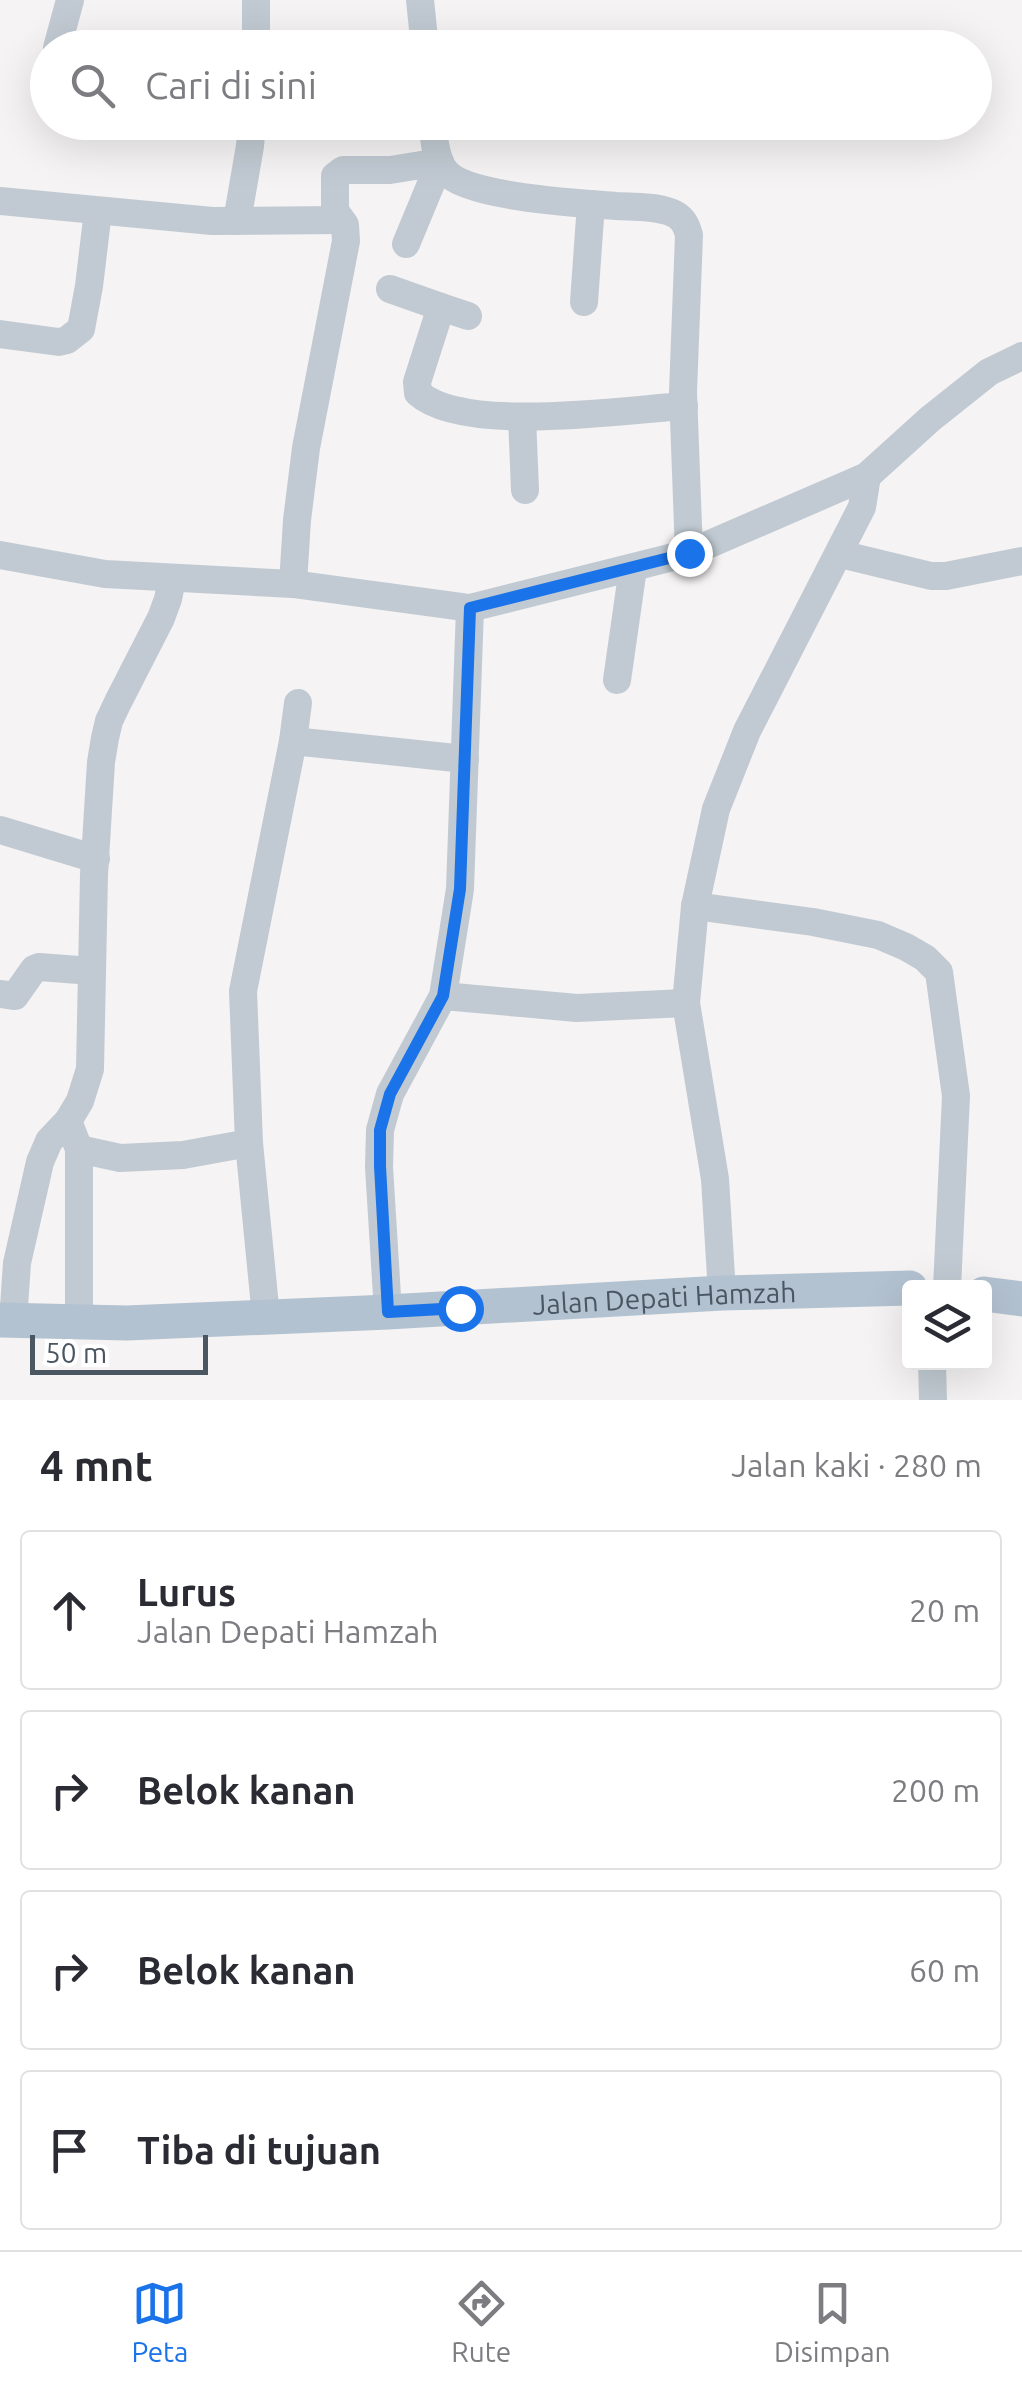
<!DOCTYPE html>
<html lang="id">
<head>
<meta charset="utf-8">
<style>
  body { margin:0; font-family:Ubuntu,sans-serif; background:#f2f2f3; color:#2b2b33 }
  .controls { position:absolute; right:30px; bottom:30px; display:grid; overflow:hidden; border-radius:10px; box-shadow:0 10px 40px #0002 }
  .controls button { width:90px; height:90px; display:grid; place-items:center; padding:0; border:0; border-bottom:2px solid #e1e1e2; background:#fff; color:#2b2b33; font:50px sans-serif }
  .scale { position:absolute; left:30px; bottom:25px; width:178px; box-sizing:border-box; padding-left:10px; border:5px solid #4a5661; border-top:0; font-size:28px; line-height:35px; white-space:nowrap; color:#4a5661; -webkit-text-stroke:8px #fff; paint-order:stroke }
  .stop { position:absolute; width:30px; height:30px; margin:-22px; border:8px solid #1a73e8; border-radius:50%; background:#fff }
  .stop.end { background:#1a73e8; border-color:#fff; box-shadow:0 2px 10px #0008 }
  .list { margin:0; padding:0; list-style:none }
  h2 { display:flex; justify-content:space-between; align-items:center; height:130px; margin:0; padding:0 40px; font-size:42px }
  h2 small { font-size:32px; font-weight:400; color:#7c7c81 }
  .list li { display:grid; grid-template-columns:65px 1fr auto; gap:30px; align-items:center; box-sizing:border-box; height:160px; margin:0 20px 20px; padding:0 20px; border:2px solid #e1e1e2; border-radius:10px }
  .list b { display:block; font-size:38px; white-space:nowrap }
  .list p { margin:0; font-size:32px; white-space:nowrap; color:#7c7c81 }
  .list em { font-size:32px; font-style:normal; color:#7c7c81 }
  .icon { flex:none; width:55px; height:55px; fill:none; stroke:currentColor; stroke-width:2; stroke-linecap:round; stroke-linejoin:round }
  .map { position:relative; flex:none; width:1022px; height:1400px; overflow:hidden }
  .search { position:absolute; background:#fff; box-shadow:0 10px 40px #0002; left:30px; right:30px; top:30px; height:110px; display:flex; align-items:center; gap:25px; box-sizing:border-box; padding:0 35px; border-radius:55px; color:#7c7c81; font-size:38px }
  .sheet { height:850px; background:#fff }
  nav { display:flex; justify-content:space-around; align-items:center; box-sizing:border-box; height:140px; border-top:2px solid #e1e1e2; background:#fff; font-size:28px; color:#7c7c81 }
  nav a { display:grid; justify-items:center; gap:5px }
  nav .on { color:#1a73e8 }
  .map>svg:first-child { display:block }
</style>
</head>
<body>
<div class="map">
<svg width="1022" height="1400" viewBox="0 0 1022 1400">
  <rect width="100%" height="100%" fill="#f5f3f3"/>
  <g fill="none" stroke-linecap="round" stroke-linejoin="round">
    <g stroke="#c1cad2" stroke-width="28">
      <path d="M420,0L425,48"/>
      <path d="M57,48L70,0"/>
      <path d="M256,48V0"/>
      <path d="M432,122C434,137 435,156 443,168C460,198 582,203 616,206C633,207 654,206 670,212C682,216 686,224 689,235L683,392L689,553"/>
      <path d="M0,201L212,221L339,220"/>
      <path d="M237,221L250,146L252,122"/>
      <path d="M390,289L441,307L417,382L418,393C463,434 624,410 684,406"/>
      <path d="M584,302L591,204"/>
      <path d="M441,307L468,316"/>
      <path d="M0,334L59,342L67,340L81,329L89,286L98,211"/>
      <path d="M522,417L525,490"/>
      <path d="M840,554L931,576H946L1022,561"/>
      <path d="M0,555L105,574L293,584L470,608L689,553L867,476L930,419L989,372L1022,356"/>
      <path d="M293,584L297,520L306,448L346,241L345,225L335,211V176L343,170H390L440,162L406,244"/>
      <path d="M617,680L633,568"/>
      <path d="M293,741L298,703"/>
      <path d="M0,830L96,859"/>
      <path d="M695,906L813,922L878,935L906,947L925,958L939,972L956,1096L947,1288"/>
      <path d="M0,994L15,996L34,969L39,967L92,971"/>
      <path d="M443,996L577,1008L686,1003"/>
      <path d="M68,1121L79,1149V1323"/>
      <path d="M79,1149L120,1158L183,1155L249,1143"/>
      <path d="M722,1293L715,1179L686,1003L695,906L716,809L747,731L862,507L867,476"/>
      <path d="M388,1312L379,1167L380,1130L390,1094L443,996L460,889L470,608"/>
      <path d="M266,1317L249,1143L243,991L293,741L465,759"/>
      <path d="M13,1322L17,1263L40,1162L49,1141L68,1121L80,1101L90,1069L94,875L101,762L105,738L109,721L118,702L161,618L168,599L172,579"/>
      <path d="M932,1362L933,1400"/>
    </g>
    <g stroke="#b3c2d1" stroke-width="35">
      <path d="M984,1294L1022,1299"/>
      <path id="s1" d="M0,1320L127,1323L388,1312L722,1293L910,1288"/>
    </g>
  </g>
  <g fill="none" stroke-linecap="round" stroke-linejoin="round">
    <path stroke="#1a73e8" stroke-width="12" d="M460,1308L388,1312L380,1166V1130L390,1094L443,996L460,889L470,608L689,553"/>
  </g>
  <g text-anchor="middle" dominant-baseline="central" stroke-width="9" stroke-linejoin="round" paint-order="stroke">
    <g font-size="28" fill="#4a5661" stroke="#fff">
      <text stroke="none"><textPath href="#s1" startOffset="665">Jalan Depati Hamzah</textPath></text>
    </g>
  </g>
</svg>
<div class="controls">
<button><svg class="icon" aria-label="layers" viewBox="0 0 24 24"><path d="M12 4l9 5-9 5-9-5zM3 14l9 5 9-5"/></svg></button>
</div>
<div class="scale">50 m</div>
<div class="stop" style="left:460px;top:1308px"></div>
<div class="stop end" style="left:689px;top:553px"></div>
<div class="search"><svg class="icon" aria-label="search" viewBox="0 0 24 24"><circle cx="10" cy="10" r="6"/><path d="M15 15l6 6"/></svg>Cari di sini</div>
</div>
<section class="sheet">
<h2>4 mnt<small>Jalan kaki · 280 m</small></h2>
<ul class="list">
<li><svg class="icon" aria-label="ahead" viewBox="0 0 24 24"><path d="M12 20V5M6 11l6-6 6 6"/></svg><div><b>Lurus</b><p>Jalan Depati Hamzah</p></div><em>20 m</em></li>
<li><svg class="icon" aria-label="right" viewBox="0 0 24 24"><path d="M7 20v-9h11M14 6l5 5-5 5"/></svg><div><b>Belok kanan</b></div><em>200 m</em></li>
<li><svg class="icon" aria-label="right" viewBox="0 0 24 24"><path d="M7 20v-9h11M14 6l5 5-5 5"/></svg><div><b>Belok kanan</b></div><em>60 m</em></li>
<li><svg class="icon" aria-label="arrive" viewBox="0 0 24 24"><path d="M6 21V4h12l-3 4 3 4H6"/></svg><div><b>Tiba di tujuan</b></div></li>
</ul>
</section>
<nav>
<a class="on"><svg class="icon" aria-label="map" viewBox="0 0 24 24"><path d="M3 6l6-2 6 2 6-2v14l-6 2-6-2-6 2zM9 4v14M15 6v14"/></svg>Peta</a>
<a><svg class="icon" aria-label="directions" viewBox="0 0 24 24"><path d="M12 3l9 9-9 9-9-9zM9 14v-3h6M13 9l2 2-2 2"/></svg>Rute</a>
<a><svg class="icon" aria-label="saved" viewBox="0 0 24 24"><path d="M7 4h10v16l-5-4-5 4z"/></svg>Disimpan</a>
</nav>
</body>
</html>
